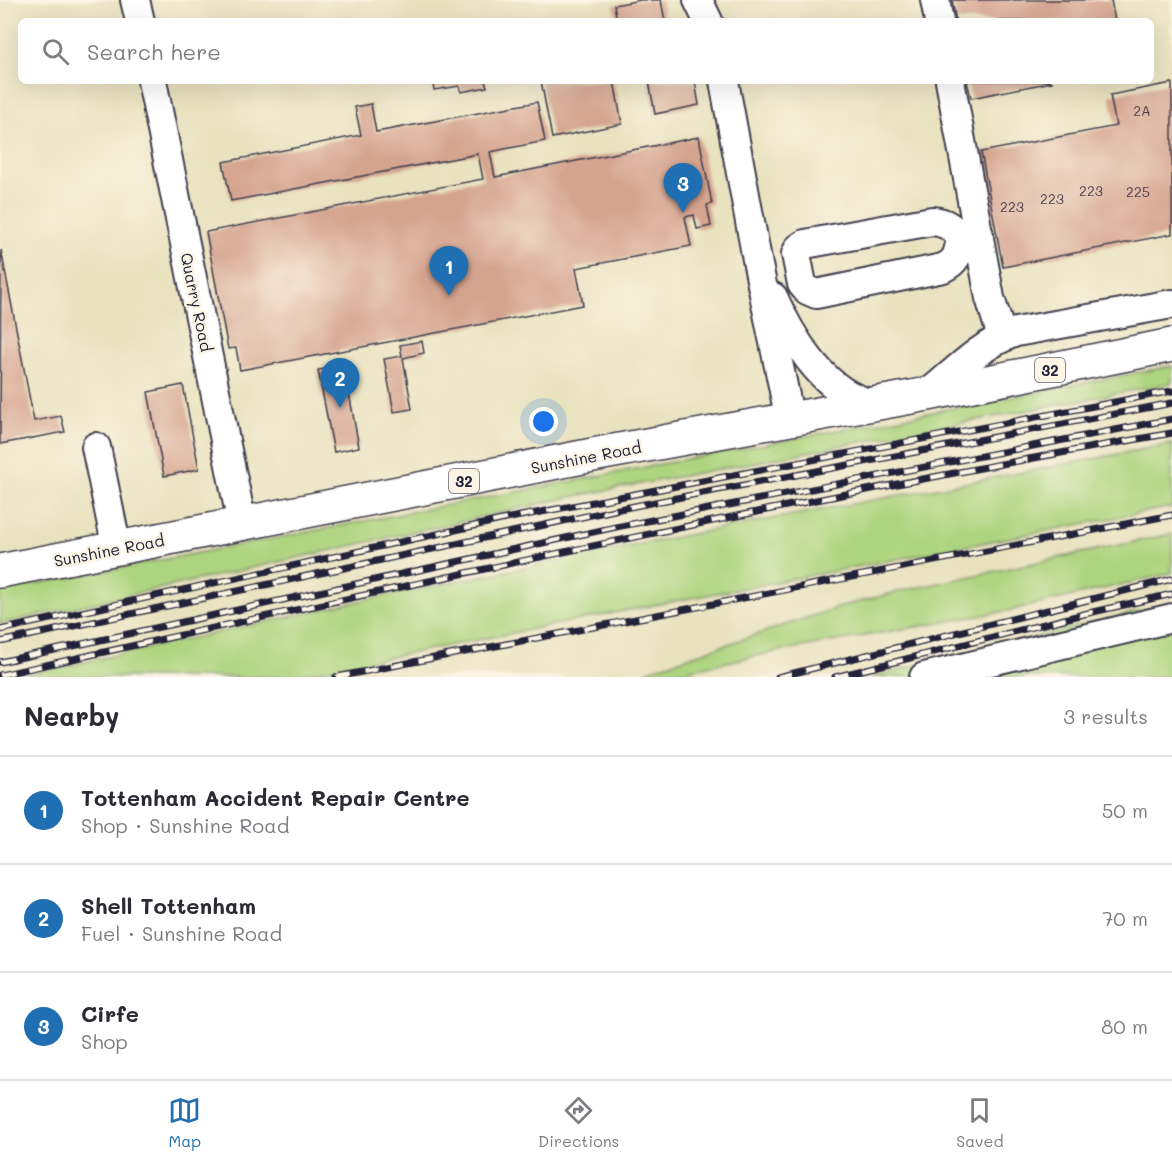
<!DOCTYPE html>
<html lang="en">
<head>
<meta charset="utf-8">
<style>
  body { margin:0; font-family:Mali,sans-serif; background:#f7f7f7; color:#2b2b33 }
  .you { position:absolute; left:544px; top:422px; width:21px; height:21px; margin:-15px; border:4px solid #fff; border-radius:50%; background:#1a73e8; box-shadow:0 0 0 9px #1a73e833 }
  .badge { display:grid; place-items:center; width:39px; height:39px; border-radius:50%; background:#1f6fb2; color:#fff; font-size:20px; font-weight:700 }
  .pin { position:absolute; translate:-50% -50px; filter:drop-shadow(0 2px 3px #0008) }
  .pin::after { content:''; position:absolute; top:32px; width:21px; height:18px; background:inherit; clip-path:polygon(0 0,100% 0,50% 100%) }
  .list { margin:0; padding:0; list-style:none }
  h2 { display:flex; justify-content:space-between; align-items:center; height:78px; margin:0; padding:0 24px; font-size:26px }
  h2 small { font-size:20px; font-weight:400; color:#7c7c81 }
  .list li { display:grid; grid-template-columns:39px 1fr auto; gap:18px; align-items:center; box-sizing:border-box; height:108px; padding:0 24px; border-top:2px solid #e1e1e2 }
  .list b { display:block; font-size:22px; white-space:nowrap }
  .list p { margin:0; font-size:20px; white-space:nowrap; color:#7c7c81 }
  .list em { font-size:20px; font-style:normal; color:#7c7c81 }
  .icon { flex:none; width:33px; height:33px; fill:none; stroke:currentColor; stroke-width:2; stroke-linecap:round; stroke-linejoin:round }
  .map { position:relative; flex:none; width:1172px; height:677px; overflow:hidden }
  .search { position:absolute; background:#fff; box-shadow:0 6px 24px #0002; left:18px; right:18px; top:18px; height:66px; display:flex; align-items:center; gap:15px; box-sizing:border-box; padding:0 21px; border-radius:9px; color:#7c7c81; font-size:22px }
  .sheet { height:402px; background:#fff }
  nav { display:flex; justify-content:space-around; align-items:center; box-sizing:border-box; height:84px; border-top:2px solid #e1e1e2; background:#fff; font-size:16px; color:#7c7c81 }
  nav a { display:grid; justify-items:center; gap:3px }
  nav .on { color:#1f6fb2 }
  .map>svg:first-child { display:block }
</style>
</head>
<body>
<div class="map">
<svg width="1172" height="677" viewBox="0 0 1172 677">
  <rect width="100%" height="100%" fill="#fcf5e5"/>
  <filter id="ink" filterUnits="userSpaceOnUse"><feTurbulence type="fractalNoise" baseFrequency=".0167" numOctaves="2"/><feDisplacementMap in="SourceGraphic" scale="12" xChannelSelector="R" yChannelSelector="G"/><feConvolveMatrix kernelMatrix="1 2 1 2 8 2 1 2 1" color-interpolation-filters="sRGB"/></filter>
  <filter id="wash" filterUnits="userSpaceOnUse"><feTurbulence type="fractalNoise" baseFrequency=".008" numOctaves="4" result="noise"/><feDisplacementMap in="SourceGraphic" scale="24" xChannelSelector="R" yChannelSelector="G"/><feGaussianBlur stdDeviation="1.35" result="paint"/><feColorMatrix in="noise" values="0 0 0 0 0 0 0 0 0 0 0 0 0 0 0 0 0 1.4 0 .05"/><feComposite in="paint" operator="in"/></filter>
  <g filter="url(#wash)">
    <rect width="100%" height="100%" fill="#e9e2bf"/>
    <g fill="#add47e" stroke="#687b5c" stroke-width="1.5">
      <path d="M1172,366V383L566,498L0,624V591Z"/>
      <path d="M1172,444V507L639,608L290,677H17L382,596L692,534Z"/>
      <path d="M1172,534V573L1012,610L779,651L656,677H647L646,671L843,606L901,591Z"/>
      <path d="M1172,603V677H870Z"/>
    </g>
    <g id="blocks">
      <g fill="#d5a48f">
        <path d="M641,0H661L665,21H617L614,5Z"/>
        <path d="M952,0H1111L1115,21H956Z"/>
        <path d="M432,81H485L487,87L461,92L459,86L434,90Z"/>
        <path d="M541,81H614L622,124L552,138Z"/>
        <path d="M649,81H695L699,105L655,114Z"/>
        <path d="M967,81H1051L1052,82L971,98Z"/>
        <path d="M1172,83V234L1003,267L981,152L1116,126L1110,95Z"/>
        <path d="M537,102L545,141L490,152L495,177L699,137L712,204L707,205L711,226L697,229L694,215L685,217L691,246L576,268L583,305L240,370L236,348L228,349L206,232L483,179L478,154L231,201L223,162L361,135L355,107L371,104L376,132Z"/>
        <path d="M1,250L34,421L61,416L65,432L0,444Z"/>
        <path d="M422,341L424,353L403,358L412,409L394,412L384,359L402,356L400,345Z"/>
        <path d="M344,366L359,447L334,452L318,370Z"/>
        <path d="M183,385L199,469L164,476L148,392Z"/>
      </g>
    </g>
  </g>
  <g filter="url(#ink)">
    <use href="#blocks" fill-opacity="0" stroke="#403f4f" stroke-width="1.5"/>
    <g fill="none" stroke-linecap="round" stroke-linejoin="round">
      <defs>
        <g id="minor">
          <path d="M135,0L140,21"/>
          <path d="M698,0L708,21"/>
          <path d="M935,0L939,21"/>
          <path d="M152,81L242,524"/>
          <path d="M724,81L758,265L790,420"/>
          <path d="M950,81L990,298L1002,337"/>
          <path d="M961,238C958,253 958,261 943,268L816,294L807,290L802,284L796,254L799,248L805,244L932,221C946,222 952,227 961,238L979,235"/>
          <path d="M773,297C790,335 821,388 863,401C869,403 876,402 882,403"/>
          <path d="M928,394C956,371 981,344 1016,332L1172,304"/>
          <path d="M96,447L117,549"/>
          <path d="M924,677L1172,618"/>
        </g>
        <path id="major" d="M0,571L603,453L928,394L1172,345"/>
      </defs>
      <use href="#minor" stroke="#403f4f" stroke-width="32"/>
      <use href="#major" stroke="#403f4f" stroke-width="36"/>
      <use href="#minor" stroke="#fff" stroke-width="28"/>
      <use href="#major" stroke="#fff" stroke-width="33"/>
      <defs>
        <g id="rail">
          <path d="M0,630L510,518L1172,391"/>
          <path d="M0,642L619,509L1172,403"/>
          <path d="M0,662L616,527L1172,419"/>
          <path d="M0,675C390,589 779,502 1172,433"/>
          <path d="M336,677L1172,515"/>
          <path d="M778,677L1172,579"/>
          <path d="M835,677L1084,614L1172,594"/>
        </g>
      </defs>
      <use href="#rail" stroke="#22223b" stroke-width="7"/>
      <use href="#rail" stroke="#fcf5e5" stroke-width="4.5" stroke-dasharray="14" stroke-linecap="butt"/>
    </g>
  </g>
  <g text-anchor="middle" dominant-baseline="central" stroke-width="5" stroke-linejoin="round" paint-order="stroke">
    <g font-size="14" fill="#4f4250">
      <text x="1142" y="110">2A</text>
      <text x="1091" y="190">223</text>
      <text x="1138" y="191">225</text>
      <text x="1052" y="198">223</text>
      <text x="1012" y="206">223</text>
    </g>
    <g fill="#fcf5e5" stroke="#63616e" stroke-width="1.5">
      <rect x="1035" y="358" width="30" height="24" rx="4.5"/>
      <rect x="449" y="469" width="30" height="24" rx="4.5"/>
    </g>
    <g font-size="15" font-weight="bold" fill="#22223b">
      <text x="1050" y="370">32</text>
      <text x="464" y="481">32</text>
    </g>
    <g font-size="16" fill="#22223b" stroke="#fcf5e5">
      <text transform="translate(197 302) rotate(78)">Quarry Road</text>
      <text transform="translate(586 457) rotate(-11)">Sunshine Road</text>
      <text transform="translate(109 550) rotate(-11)">Sunshine Road</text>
    </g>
  </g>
</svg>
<div class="you"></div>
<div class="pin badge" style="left:449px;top:296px">1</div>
<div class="pin badge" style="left:340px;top:408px">2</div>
<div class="pin badge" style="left:683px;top:213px">3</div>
<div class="search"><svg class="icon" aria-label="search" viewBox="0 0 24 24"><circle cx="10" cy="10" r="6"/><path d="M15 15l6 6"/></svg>Search here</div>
</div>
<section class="sheet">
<h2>Nearby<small>3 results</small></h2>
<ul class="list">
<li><span class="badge">1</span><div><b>Tottenham Accident Repair Centre</b><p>Shop · Sunshine Road</p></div><em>50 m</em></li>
<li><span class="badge">2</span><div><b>Shell Tottenham</b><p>Fuel · Sunshine Road</p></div><em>70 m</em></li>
<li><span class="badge">3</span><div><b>Cirfe</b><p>Shop</p></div><em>80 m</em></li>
</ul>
</section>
<nav>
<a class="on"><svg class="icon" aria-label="map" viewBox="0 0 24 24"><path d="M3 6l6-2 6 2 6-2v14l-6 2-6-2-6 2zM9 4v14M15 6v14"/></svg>Map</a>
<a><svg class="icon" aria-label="directions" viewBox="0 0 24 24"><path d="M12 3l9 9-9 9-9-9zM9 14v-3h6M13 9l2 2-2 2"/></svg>Directions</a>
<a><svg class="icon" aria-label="saved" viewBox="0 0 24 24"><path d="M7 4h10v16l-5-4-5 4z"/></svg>Saved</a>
</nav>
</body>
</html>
